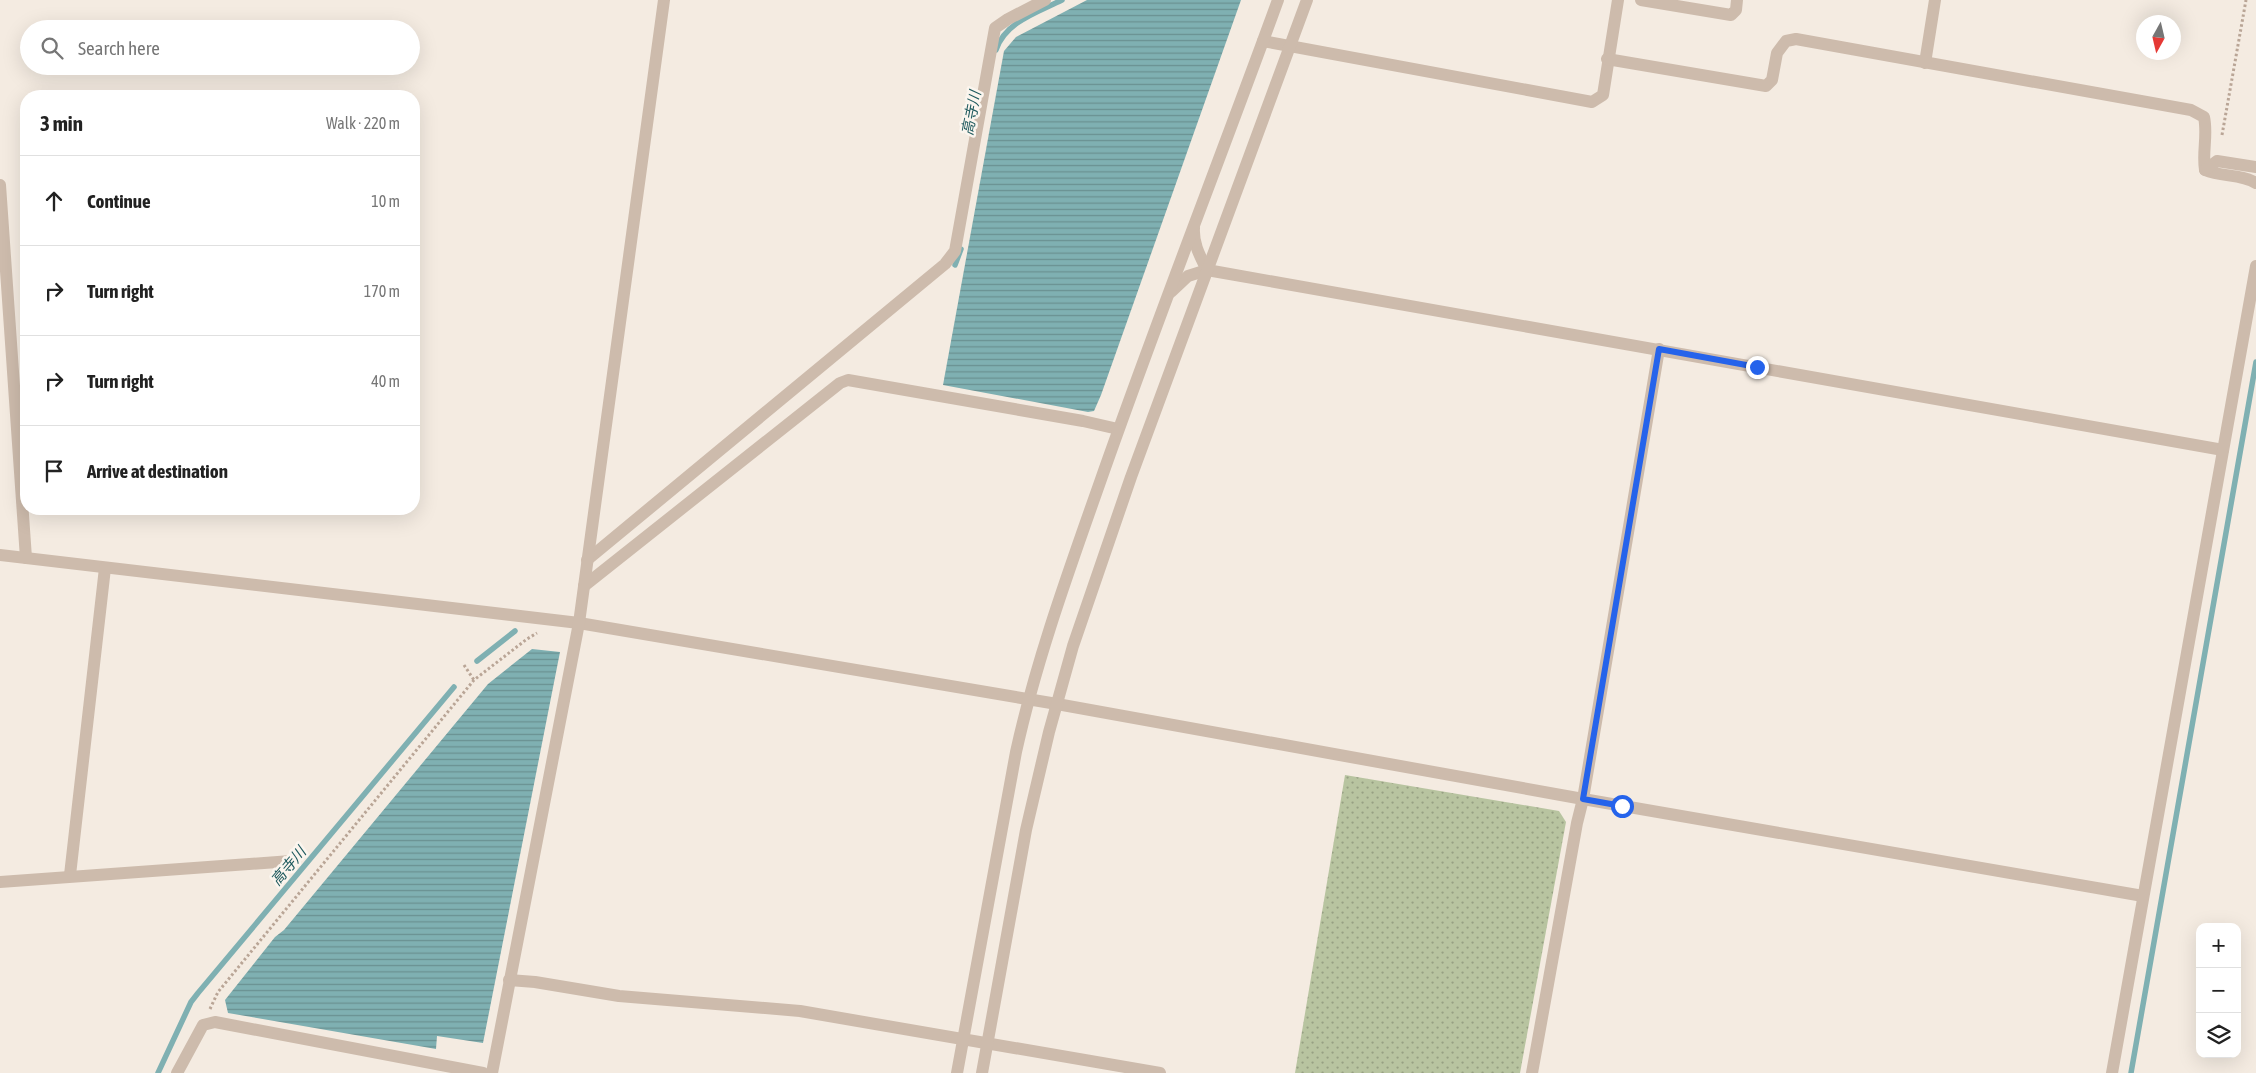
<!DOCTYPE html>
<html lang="en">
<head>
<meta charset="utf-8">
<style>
  body { margin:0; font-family:"Asap Condensed","Noto Sans JP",sans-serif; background:#f2f2f2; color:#222 }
  .controls { position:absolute; right:15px; bottom:15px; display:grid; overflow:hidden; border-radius:10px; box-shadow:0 5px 20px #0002 }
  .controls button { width:45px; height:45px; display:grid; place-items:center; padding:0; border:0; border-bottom:1px solid #e0e0e0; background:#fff; color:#222; font:25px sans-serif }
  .compass { position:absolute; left:2136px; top:15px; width:45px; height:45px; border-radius:50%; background:#fff; box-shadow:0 5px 20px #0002; rotate:188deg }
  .stop { position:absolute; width:15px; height:15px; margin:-11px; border:4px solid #2563eb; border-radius:50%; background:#fff }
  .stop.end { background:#2563eb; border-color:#fff; box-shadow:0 1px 5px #0008 }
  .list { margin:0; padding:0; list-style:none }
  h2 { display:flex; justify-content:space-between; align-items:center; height:65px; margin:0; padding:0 20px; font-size:21px }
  h2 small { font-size:16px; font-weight:400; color:#767676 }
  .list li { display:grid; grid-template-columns:32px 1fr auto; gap:15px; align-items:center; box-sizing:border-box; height:90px; padding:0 20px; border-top:1px solid #e0e0e0 }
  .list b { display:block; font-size:19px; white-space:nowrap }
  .list em { font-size:16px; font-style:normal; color:#767676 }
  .icon { flex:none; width:28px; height:28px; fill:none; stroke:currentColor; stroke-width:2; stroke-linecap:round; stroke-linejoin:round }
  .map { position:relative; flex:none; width:2256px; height:1073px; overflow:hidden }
  .search { position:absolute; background:#fff; box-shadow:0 5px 20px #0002; left:20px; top:20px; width:400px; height:55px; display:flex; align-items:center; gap:12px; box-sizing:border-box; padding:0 18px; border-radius:28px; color:#767676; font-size:19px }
  .panel { position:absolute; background:#fff; box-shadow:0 5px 20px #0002; left:20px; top:90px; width:400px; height:425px; border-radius:20px }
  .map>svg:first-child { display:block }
</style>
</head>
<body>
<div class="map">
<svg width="2256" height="1073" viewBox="0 0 2256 1073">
  <defs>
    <pattern id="park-dots" width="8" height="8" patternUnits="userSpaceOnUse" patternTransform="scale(1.25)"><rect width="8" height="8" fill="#b8c4a0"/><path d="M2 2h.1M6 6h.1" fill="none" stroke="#97a083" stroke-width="1.8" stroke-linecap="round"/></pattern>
    <pattern id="water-rules" width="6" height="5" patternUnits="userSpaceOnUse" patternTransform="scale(1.25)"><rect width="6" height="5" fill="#7fb0b2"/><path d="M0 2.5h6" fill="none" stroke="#699091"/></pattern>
  </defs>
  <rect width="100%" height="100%" fill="#f4ebe1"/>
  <path fill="url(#park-dots)" d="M1345,775L1559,811L1566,822L1520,1073H1295Z"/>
  <g fill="url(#water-rules)">
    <path d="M1087,0H1241L1101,395L1094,411L1088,412L943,385L1004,51L1016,37Z"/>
    <path d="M532,649L560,652L483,1043L437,1036L436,1049L228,1013L225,1000L275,937L284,930L488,684Z"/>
  </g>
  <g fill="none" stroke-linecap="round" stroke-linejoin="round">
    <g stroke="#7fb0b2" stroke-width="5.5">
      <path d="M996,50C1005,22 1038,12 1062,0"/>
      <path d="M955,265L961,249"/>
      <path d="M477,661L515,631"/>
      <path d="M158,1073L191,1002L198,993L454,687"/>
      <path d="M2131,1073L2256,362"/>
    </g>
    <g stroke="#b9a596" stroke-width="3" stroke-dasharray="2.5 2.5" stroke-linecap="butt">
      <path d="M2222,135L2246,0"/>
      <path d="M464,665L474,680"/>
      <path d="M210,1009L218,992L474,680L527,639L537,633"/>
    </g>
    <g stroke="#cdbbac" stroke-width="12">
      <path d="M1641,0L1731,15L1736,10L1737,0"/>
      <path d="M1263,41L1592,102L1603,95L1618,0"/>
      <path d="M1607,59L1766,86L1772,80L1777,53L1786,41L1796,39L2191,110L2204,117C2208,135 2202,152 2205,170C2222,177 2241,174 2256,183"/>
      <path d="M1925,63L1935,0"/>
      <path d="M2205,170L2217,161L2256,167"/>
      <path d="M0,185L26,558"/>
      <path d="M1194,228C1193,244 1200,256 1207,270"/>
      <path d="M1171,292L1188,276L1207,270L2223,450"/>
      <path d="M0,555L579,623L1057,704L1583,799L2143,896"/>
      <path d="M587,560L945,264L955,251L995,28L1008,19L1045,0"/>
      <path d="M584,586L840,383L848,380L1083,421L1118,429"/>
      <path d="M70,875L105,568"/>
      <path d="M0,882L291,861"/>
      <path d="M509,980L535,982L619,996L800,1011L1160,1073"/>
      <path d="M177,1073L203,1025L215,1022L483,1073"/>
      <path d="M492,1073L579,623L664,0"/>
      <path d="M957,1073L1016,752C1036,661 1068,573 1099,485C1156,322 1219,162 1278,0"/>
      <path d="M982,1073L1026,830L1049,732L1073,646L1131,477L1307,0"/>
      <path d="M1532,1073L1577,823L1583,799L1659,349"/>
      <path d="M2112,1073L2256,266"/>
    </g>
  </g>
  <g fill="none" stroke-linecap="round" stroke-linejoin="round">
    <path stroke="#2563eb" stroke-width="6" d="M1622,806L1583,799L1659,349L1757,367"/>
  </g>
  <g text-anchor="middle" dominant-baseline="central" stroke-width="5" stroke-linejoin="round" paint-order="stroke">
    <g font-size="15" font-style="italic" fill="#1f5a5e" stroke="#fbf5ee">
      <text transform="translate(971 113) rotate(-79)">高寺川</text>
      <text transform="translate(288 866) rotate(-50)">高寺川</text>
    </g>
  </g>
</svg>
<div class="controls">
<button>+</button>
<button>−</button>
<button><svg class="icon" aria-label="layers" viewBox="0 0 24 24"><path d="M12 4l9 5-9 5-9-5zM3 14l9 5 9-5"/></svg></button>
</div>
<svg class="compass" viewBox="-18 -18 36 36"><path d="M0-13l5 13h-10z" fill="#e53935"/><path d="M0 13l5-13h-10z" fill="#767676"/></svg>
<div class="stop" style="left:1622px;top:806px"></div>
<div class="stop end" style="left:1757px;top:367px"></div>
<div class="search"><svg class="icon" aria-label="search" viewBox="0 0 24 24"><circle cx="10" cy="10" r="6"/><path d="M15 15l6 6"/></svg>Search here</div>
<section class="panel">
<h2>3 min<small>Walk · 220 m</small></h2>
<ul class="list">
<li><svg class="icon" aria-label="ahead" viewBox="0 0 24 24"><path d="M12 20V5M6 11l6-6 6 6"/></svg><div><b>Continue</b></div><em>10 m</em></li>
<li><svg class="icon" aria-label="right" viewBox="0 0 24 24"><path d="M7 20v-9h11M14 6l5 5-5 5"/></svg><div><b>Turn right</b></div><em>170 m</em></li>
<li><svg class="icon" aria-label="right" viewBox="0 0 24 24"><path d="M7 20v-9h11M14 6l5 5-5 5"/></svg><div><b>Turn right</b></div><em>40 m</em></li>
<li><svg class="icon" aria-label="arrive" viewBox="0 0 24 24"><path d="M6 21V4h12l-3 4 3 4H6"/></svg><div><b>Arrive at destination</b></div></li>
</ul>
</section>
</div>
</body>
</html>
